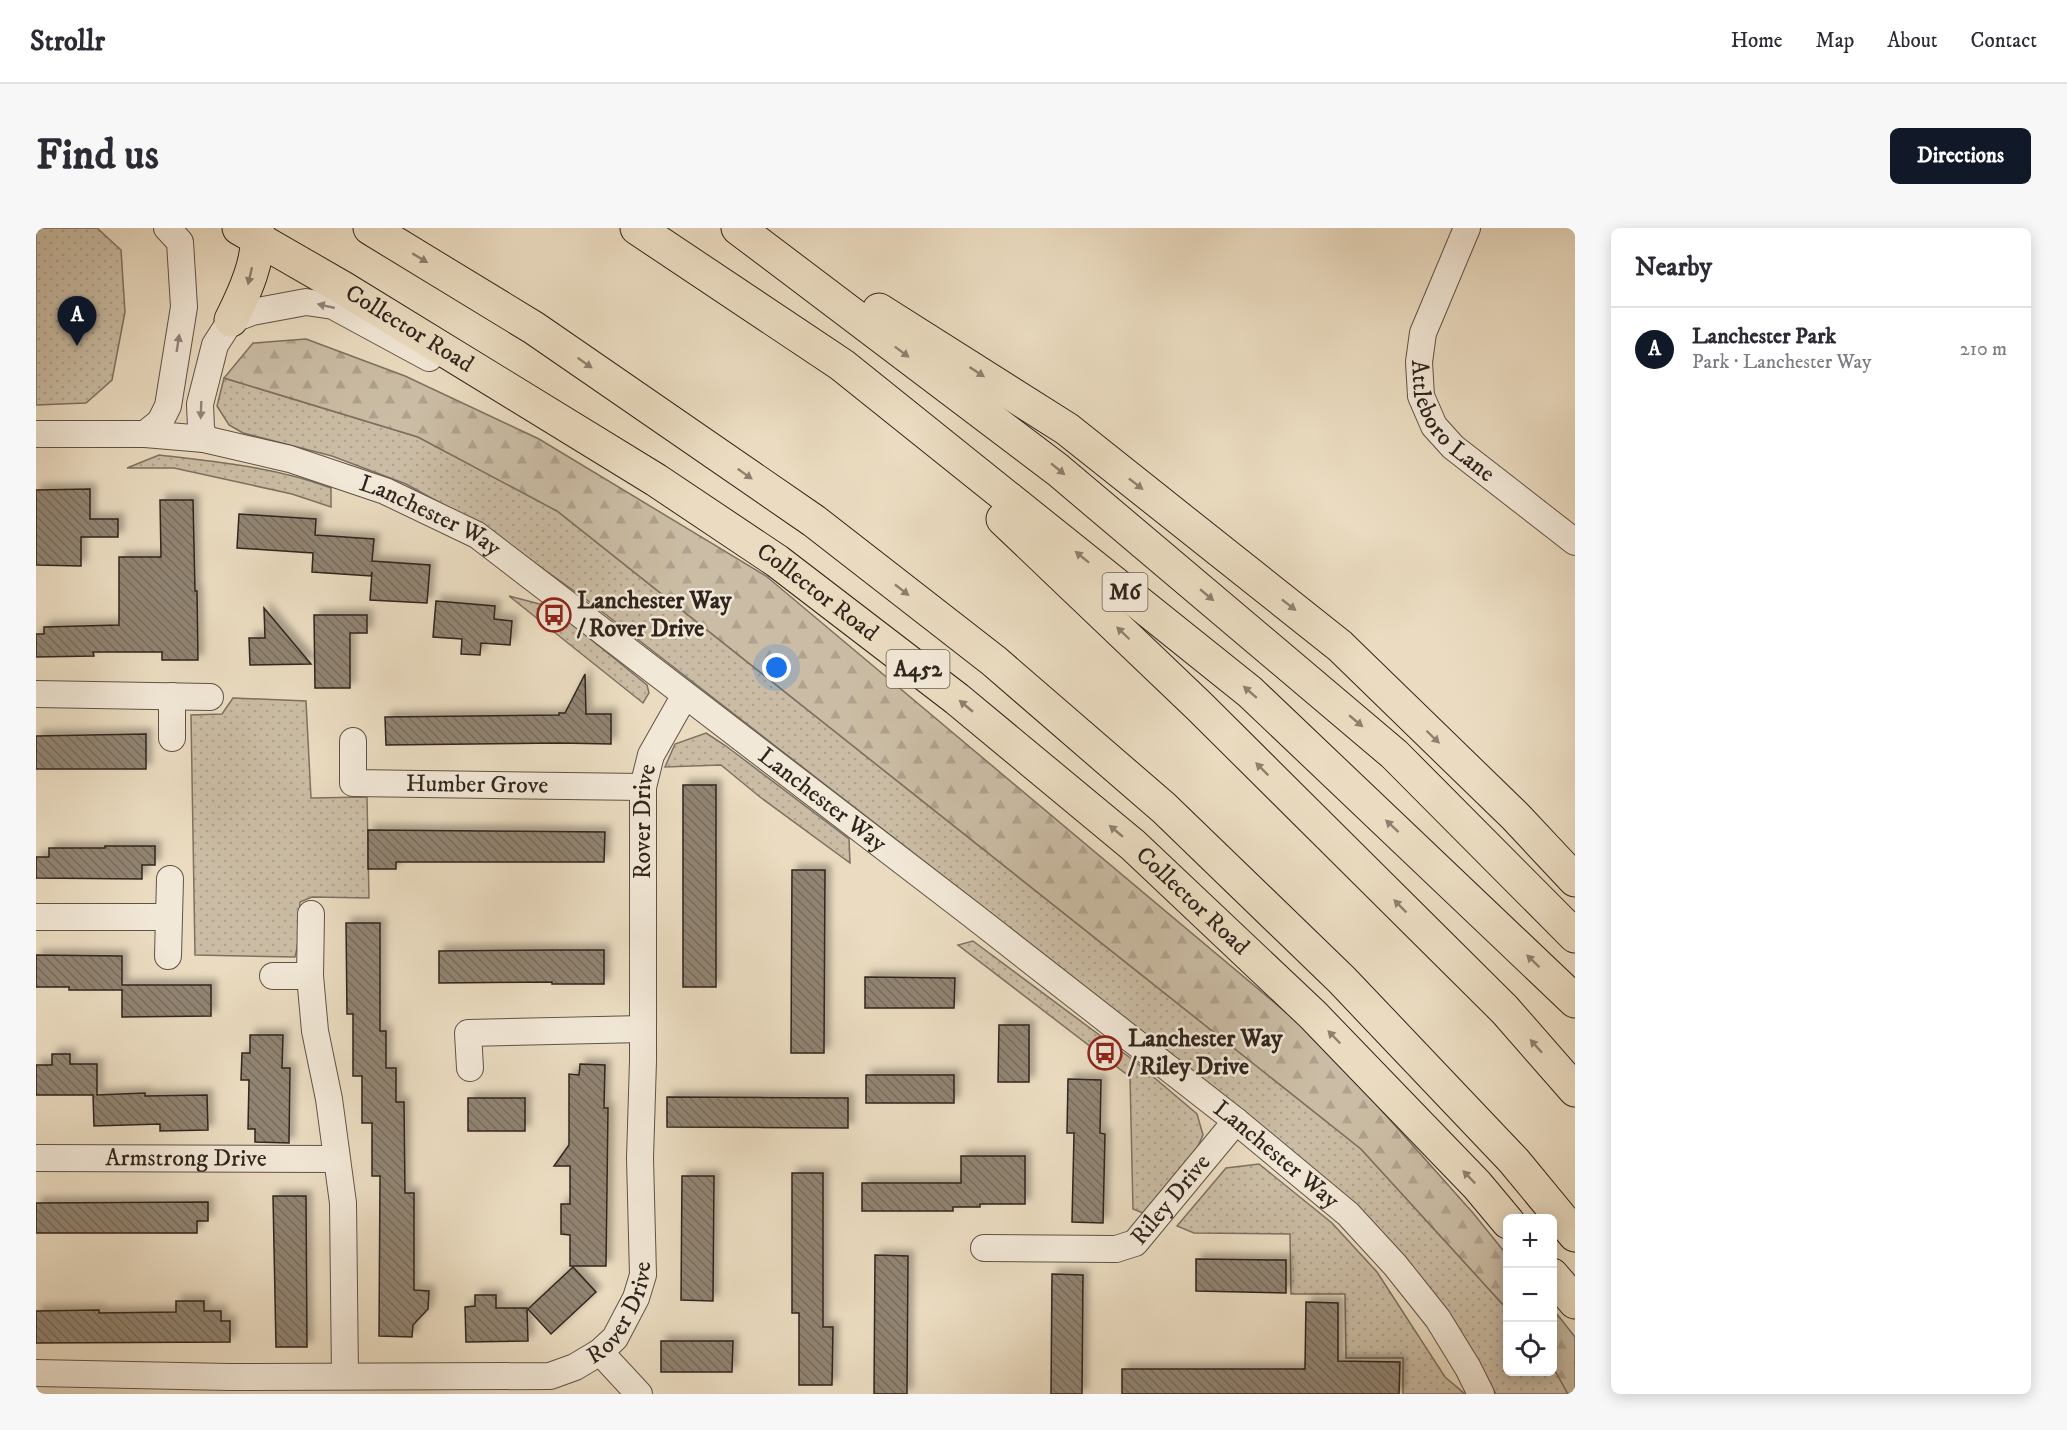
<!DOCTYPE html>
<html lang="en">
<head>
<meta charset="utf-8">
<style>
  body { margin:0; font-family:"IM FELL DW Pica",serif; background:#f7f7f7; color:#2b2b33 }
  .controls { position:absolute; right:18px; bottom:18px; display:grid; overflow:hidden; border-radius:9px; box-shadow:0 3px 15px #0003 }
  .controls button { width:54px; height:54px; display:grid; place-items:center; padding:0; border:0; border-bottom:2px solid #e1e1e2; background:#fff; color:#2b2b33; font:30px sans-serif }
  .you { position:absolute; left:741px; top:440px; width:21px; height:21px; margin:-15px; border:4px solid #fff; border-radius:50%; background:#1a73e8; box-shadow:0 0 0 9px #1a73e833 }
  .badge { display:grid; place-items:center; width:39px; height:39px; border-radius:50%; background:#111827; color:#fff; font-size:20px; font-weight:700 }
  .pin { position:absolute; translate:-50% -50px; filter:drop-shadow(0 2px 3px #0008) }
  .pin::after { content:''; position:absolute; top:32px; width:21px; height:18px; background:inherit; clip-path:polygon(0 0,100% 0,50% 100%) }
  .list { margin:0; padding:0; list-style:none }
  h2 { display:flex; justify-content:space-between; align-items:center; height:78px; margin:0; padding:0 24px; font-size:26px }
  h2 small { font-size:20px; font-weight:400; color:#7c7c81 }
  .list li { display:grid; grid-template-columns:39px 1fr auto; gap:18px; align-items:center; box-sizing:border-box; height:84px; padding:0 24px; border-top:2px solid #e1e1e2 }
  .list b { display:block; font-size:22px; white-space:nowrap }
  .list p { margin:0; font-size:20px; white-space:nowrap; color:#7c7c81 }
  .list em { font-size:20px; font-style:normal; color:#7c7c81 }
  .icon { flex:none; width:33px; height:33px; fill:none; stroke:currentColor; stroke-width:2; stroke-linecap:round; stroke-linejoin:round }
  .map { position:relative; flex:none; width:1539px; height:1166px; overflow:hidden; border-radius:9px }
  header { display:flex; align-items:center; gap:36px; box-sizing:border-box; height:84px; padding:0 30px; background:#fff; border-bottom:2px solid #e1e1e2 }
  header strong { font-size:28px }
  nav { display:flex; gap:33px; margin-inline-start:auto; font-size:21px }
  .intro { display:flex; align-items:center; justify-content:space-between; box-sizing:border-box; height:144px; padding:0 36px }
  h1 { margin:0; font-size:42px }
  .button { padding:15px 27px; border-radius:9px; background:#111827; color:#fff; font-size:21px; font-weight:700 }
  main { display:flex; gap:36px; padding:0 36px }
  aside { flex:1; background:#fff; border-radius:9px; box-shadow:0 3px 15px #0003 }
  .map>svg:first-child { display:block }
</style>
</head>
<body>
<header>
<strong>Strollr</strong>
<nav><a>Home</a><a>Map</a><a>About</a><a>Contact</a></nav>
</header>
<div class="intro"><h1>Find us</h1><a class="button">Directions</a></div>
<main>
<div class="map">
<svg width="1539" height="1166" viewBox="0 0 1539 1166">
  <defs>
    <pattern id="green-dots" width="8" height="8" patternUnits="userSpaceOnUse" patternTransform="scale(1.5)"><rect width="8" height="8" fill="#cbbda5"/><path d="M2 2h.1M6 6h.1" fill="none" stroke="#afa28e" stroke-width="1.8" stroke-linecap="round"/></pattern>
    <pattern id="forest-firs" width="22" height="20" patternUnits="userSpaceOnUse" patternTransform="scale(1.5)"><rect width="22" height="20" fill="#cbbda5"/><path d="M5 1l3.5 6h-7zM16 11l3.5 6h-7z" fill="#afa28e"/></pattern>
    <pattern id="building-back-hatch" width="6" height="6" patternUnits="userSpaceOnUse" patternTransform="scale(1.5)"><rect width="6" height="6" fill="#918472"/><path d="M-1 5l2 2M0 0l6 6M5-1l2 2" fill="none" stroke="#776c5d"/></pattern>
    <filter id="shadow"><feDropShadow dx="5.5" dy="-5.5" stdDeviation="3" flood-color="#0004"/></filter>
  </defs>
  <rect width="100%" height="100%" fill="#ebdcc1"/>
  <filter id="stains"><feTurbulence type="fractalNoise" baseFrequency=".00333" numOctaves="4"/><feColorMatrix values="0 0 0 0 .2 0 0 0 0 .09 0 0 0 0 .02 0 0 0 .5 -.17"/></filter>
  <radialGradient id="worn" r=".72"><stop offset=".6" stop-color="#630" stop-opacity="0"/><stop offset="1" stop-color="#630" stop-opacity=".3"/></radialGradient>
  <g fill="url(#green-dots)" stroke="#7e7161" stroke-width="1.5">
    <path d="M0,0H61L85,22L89,84L76,152L50,175L0,177Z"/>
    <path d="M188,150L382,209L521,283L1325,921L1471,1081L1472,1144H1516L1517,1139L1532,1166H1460L1426,1110L1362,1024L1308,966L1194,872L1009,727L551,372L448,299L370,256L296,228L207,205L193,197L181,178Z"/>
    <path d="M123,227C181,234 240,239 295,260V279L256,266L138,240H91Z"/>
    <path d="M473,368L515,379L611,457L613,465L607,475Z"/>
    <path d="M197,470L270,473L275,570L331,569L333,670L276,669L264,674L262,716L259,729L159,727L155,487L186,486Z"/>
    <path d="M670,505L690,518L813,611L814,635L724,569L685,537L629,539L639,516Z"/>
    <path d="M937,713L1101,835L1161,886L1167,907L1162,918L1112,987L1097,981L1094,849L922,717Z"/>
    <path d="M1223,936L1296,995L1341,1044L1409,1149L1429,1166H1367V1130H1310L1309,1066H1255L1254,1006L1158,1005L1141,998L1190,940Z"/>
  </g>
  <g fill="url(#forest-firs)" stroke="#7e7161" stroke-width="1.5">
    <path d="M270,111L369,148L503,211L730,348L1283,812L1437,985L1471,1027V1081L1325,921L521,283L382,209L188,150L217,115Z"/>
    <path d="M1517,1081L1539,1109V1166H1532L1517,1139Z"/>
  </g>
  <g fill="url(#building-back-hatch)" stroke="#30251d" stroke-width="1.5" filter="url(#shadow)">
    <path d="M54,261V291H82V309H45V338L0,337V262Z"/>
    <path d="M124,272H157L159,363H161L162,432H126V424H57L58,428L0,429V406H8V399L83,397V329H125Z"/>
    <path d="M203,286L280,291L279,307L338,311L336,333L394,337L391,375L334,372L336,344L335,348L276,344L277,325L201,320Z"/>
    <path d="M400,373L459,378L458,391L476,393L474,417L445,415L444,427L425,426L426,411L397,409Z"/>
    <path d="M228,380L275,436L214,437L213,410H229Z"/>
    <path d="M278,387H331V405H314V460H279Z"/>
    <path d="M549,446L550,486H575V516L524,515L350,517L349,489L523,487V485H529Z"/>
    <path d="M110,506V541H0V508Z"/>
    <rect x="647" y="557" width="33" height="202"/>
    <path d="M332,602L569,604L568,634H360V641H332Z"/>
    <path d="M69,618H119V637H106V651L0,650V629H13V620H69Z"/>
    <path d="M756,642H789L788,825H755Z"/>
    <path d="M310,695H344V803H350V840H360V874H368L369,965H378V1062L393,1063L392,1081L377,1097L376,1109L343,1108L344,948H336V895H326V848H317V786H311Z"/>
    <path d="M516,722H568V756H516V754L403,755V723Z"/>
    <path d="M0,727L86,728V757H175V788L86,789V762H33V759H0Z"/>
    <path d="M829,749L919,750L918,780H829Z"/>
    <path d="M963,797H993V854H962Z"/>
    <path d="M214,807H247L246,840H254L253,915L219,914V901H212L213,852H205L206,825H214Z"/>
    <path d="M16,826H34V836H61V867L109,865V868L171,867L172,902L124,903V896L58,898L57,867H0V837H16Z"/>
    <path d="M544,836L569,837L568,880H572L570,1038H534V1007L525,1006V976H534V938H518L533,917V846L543,847Z"/>
    <rect x="830" y="847" width="88" height="28"/>
    <path d="M1032,851L1065,852L1064,905L1069,906L1067,995L1036,994L1038,905H1031Z"/>
    <path d="M631,869L812,870V900L631,899Z"/>
    <rect x="432" y="870" width="57" height="33"/>
    <path d="M925,928H989V976H944V979H917V983H826V955H925Z"/>
    <path d="M756,945H787V1099H797L796,1157H763V1085H756Z"/>
    <path d="M646,948H678L677,1073L645,1072Z"/>
    <path d="M237,968H270L271,1119H240Z"/>
    <path d="M172,974V993H161V1005H0V975Z"/>
    <path d="M839,1027L872,1028L871,1166H838Z"/>
    <path d="M1160,1031L1250,1032V1065L1160,1063Z"/>
    <path d="M537,1039L560,1064L515,1106L492,1081Z"/>
    <path d="M1016,1046L1047,1047L1046,1166H1015Z"/>
    <path d="M439,1067H460V1080H491L492,1113L430,1114L429,1079L439,1078Z"/>
    <path d="M140,1073H168V1083H185V1093H194V1114L0,1115V1083L63,1082V1085L140,1084Z"/>
    <path d="M1270,1074L1302,1075V1133L1364,1134L1363,1166H1086V1141H1269Z"/>
    <path d="M625,1113H697L696,1144H625Z"/>
  </g>
  <g fill="none" stroke-linecap="round" stroke-linejoin="round">
    <defs>
      <g id="minor">
        <path id="s1" d="M1431,0L1387,105L1383,134L1385,168L1398,198L1417,219L1539,314"/>
        <path id="s2" d="M0,206H109L168,211L254,231L349,263L441,307L935,686L1200,893L1312,986L1359,1037L1402,1091L1432,1140L1445,1166"/>
        <path d="M109,206L124,194L132,178L148,79L144,14L131,0"/>
        <path d="M168,211L165,200L164,176L179,117L195,92L216,84L270,74L297,78L393,130"/>
        <path d="M0,466L174,469"/>
        <path d="M136,468V510"/>
        <path id="s3" d="M317,513V555L607,559"/>
        <path d="M275,686L274,748L279,803L293,871L307,975L309,1148"/>
        <path d="M0,689H131"/>
        <path d="M132,728L134,651"/>
        <path d="M237,748H274"/>
        <path d="M434,840L432,805L607,801"/>
        <path id="s4" d="M0,930L300,931"/>
        <path id="s5" d="M948,1020L1080,1021L1099,1015L1200,893"/>
        <path d="M564,1124L603,1166"/>
        <path id="s6" d="M0,1145L193,1149L514,1148L539,1139L564,1124L579,1110L600,1070L607,1047L604,930L607,833V559L615,527L649,467"/>
      </g>
      <g id="highway">
        <path id="s7" d="M203,0L307,60L620,252L741,333L921,471L1097,617L1277,787L1441,957L1472,994"/>
        <path d="M334,0L498,100L778,293L958,433L1128,580L1306,752L1478,933L1539,1007"/>
        <path d="M601,0L806,137L1214,464L1539,773"/>
        <path d="M702,0L1022,242L1358,526L1539,708"/>
        <path d="M843,82L1031,201L1304,418L1480,589L1539,652"/>
        <path d="M195,92C208,66 225,30 221,0"/>
        <path d="M967,291L1163,478L1469,782L1539,862"/>
        <path d="M1516,1047L1539,1074"/>
      </g>
    </defs>
    <use href="#minor" stroke="#5f5346" stroke-width="28"/>
    <use href="#highway" stroke="#30251d" stroke-width="35"/>
    <use href="#minor" stroke="#f2e8d7" stroke-width="26"/>
    <use href="#highway" stroke="#ebdcc1" stroke-width="33"/>
  </g>
  <defs><path id="oneway-solid" d="M-6-.8H1V-3.2L6.5 0L1 3.2V.8H-6Z" transform="scale(1.5)"/></defs>
  <g fill="#8e806f">
    <use href="#oneway-solid" transform="translate(384 30) rotate(31)"/>
    <use href="#oneway-solid" transform="translate(214 48) rotate(103)"/>
    <use href="#oneway-solid" transform="translate(866 124) rotate(37)"/>
    <use href="#oneway-solid" transform="translate(549 135) rotate(35)"/>
    <use href="#oneway-solid" transform="translate(941 144) rotate(33)"/>
    <use href="#oneway-solid" transform="translate(1022 241) rotate(39)"/>
    <use href="#oneway-solid" transform="translate(709 246) rotate(35)"/>
    <use href="#oneway-solid" transform="translate(1100 256) rotate(38)"/>
    <use href="#oneway-solid" transform="translate(1046 329) rotate(-141)"/>
    <use href="#oneway-solid" transform="translate(866 362) rotate(38)"/>
    <use href="#oneway-solid" transform="translate(1171 367) rotate(40)"/>
    <use href="#oneway-solid" transform="translate(1253 377) rotate(38)"/>
    <use href="#oneway-solid" transform="translate(1087 405) rotate(-136)"/>
    <use href="#oneway-solid" transform="translate(1214 464) rotate(-139)"/>
    <use href="#oneway-solid" transform="translate(930 478) rotate(-140)"/>
    <use href="#oneway-solid" transform="translate(1320 493) rotate(40)"/>
    <use href="#oneway-solid" transform="translate(1397 509) rotate(44)"/>
    <use href="#oneway-solid" transform="translate(1226 541) rotate(-135)"/>
    <use href="#oneway-solid" transform="translate(1356 598) rotate(-137)"/>
    <use href="#oneway-solid" transform="translate(1080 603) rotate(-140)"/>
    <use href="#oneway-solid" transform="translate(1364 678) rotate(-135)"/>
    <use href="#oneway-solid" transform="translate(1497 733) rotate(-136)"/>
    <use href="#oneway-solid" transform="translate(1298 809) rotate(-134)"/>
    <use href="#oneway-solid" transform="translate(1500 818) rotate(-132)"/>
    <use href="#oneway-solid" transform="translate(1433 949) rotate(-134)"/>
  </g>
  <g fill="#91867a">
    <use href="#oneway-solid" transform="translate(290 78) rotate(-167)"/>
    <use href="#oneway-solid" transform="translate(142 115) rotate(-81)"/>
    <use href="#oneway-solid" transform="translate(165 182) rotate(92)"/>
  </g>
  <defs>
    <symbol id="bus-ring" viewBox="-11 -11 22 22"><circle r="9.5" fill="#f2e8d7" stroke="#8f2418" stroke-width="1.5"/><path d="M-5-6H5V4H4V6H2V4H-2V6H-4V4H-5ZM-3.5-4V0h7V-4ZM-3.5 1.2v1.5H-2V1.2ZM2 1.2v1.5H3.5V1.2Z" fill="#8f2418"/></symbol>
  </defs>
  <g fill-rule="evenodd">
    <use href="#bus-ring" x="499" y="368" width="38" height="38"/>
    <use href="#bus-ring" x="1050" y="806" width="38" height="38"/>
  </g>
  <g text-anchor="middle" dominant-baseline="central" stroke-width="5" stroke-linejoin="round" paint-order="stroke">
    <g fill="#f2e8d7" stroke="#6a6055" stroke-width="1.5">
      <rect x="1066.5" y="345" width="45" height="38" rx="4.5"/>
      <rect x="850.5" y="422" width="63" height="38" rx="4.5"/>
    </g>
    <g font-size="22" font-weight="bold" fill="#30251d">
      <text x="1089" y="364">M6</text>
      <text x="882" y="441">A452</text>
    </g>
    <g font-size="24" fill="#30251d" stroke="#f2e8d7">
      <text stroke="none"><textPath href="#s7" startOffset="198">Collector Road</textPath></text>
      <text stroke="none"><textPath href="#s1" startOffset="214">Attleboro Lane</textPath></text>
      <text stroke="none"><textPath href="#s2" startOffset="408">Lanchester Way</textPath></text>
      <text stroke="none"><textPath href="#s7" startOffset="684">Collector Road</textPath></text>
      <text stroke="none"><textPath href="#s3" startOffset="166">Humber Grove</textPath></text>
      <text stroke="none"><textPath href="#s2" startOffset="894">Lanchester Way</textPath></text>
      <text stroke="none"><textPath href="#s6" startOffset="1113">Rover Drive</textPath></text>
      <text stroke="none"><textPath href="#s7" startOffset="1170">Collector Road</textPath></text>
      <text stroke="none"><textPath href="#s2" startOffset="1470">Lanchester Way</textPath></text>
      <text stroke="none"><textPath href="#s4" startOffset="150">Armstrong Drive</textPath></text>
      <text stroke="none"><textPath href="#s5" startOffset="208">Riley Drive</textPath></text>
      <text stroke="none"><textPath href="#s6" startOffset="615">Rover Drive</textPath></text>
    </g>
    <g font-size="24" font-weight="bold" fill="#30251d" stroke="#f2e8d7" text-anchor="start">
      <text x="541" y="373">Lanchester Way<tspan x="541" dy="28">/ Rover Drive</tspan></text>
      <text x="1092" y="811">Lanchester Way<tspan x="1092" dy="28">/ Riley Drive</tspan></text>
    </g>
  </g>
  <rect width="100%" height="100%" filter="url(#stains)"/>
  <rect width="100%" height="100%" fill="url(#worn)"/>
</svg>
<div class="controls">
<button>+</button>
<button>−</button>
<button><svg class="icon" aria-label="locate" viewBox="0 0 24 24"><circle cx="12" cy="12" r="6"/><path d="M12 2v4M12 18v4M2 12h4M18 12h4"/></svg></button>
</div>
<div class="you"></div>
<div class="pin badge" style="left:41px;top:118px">A</div>
</div>
<aside>
<h2>Nearby<small></small></h2>
<ul class="list">
<li><span class="badge">A</span><div><b>Lanchester Park</b><p>Park · Lanchester Way</p></div><em>210 m</em></li>
</ul>
</aside>
</main>
</body>
</html>
